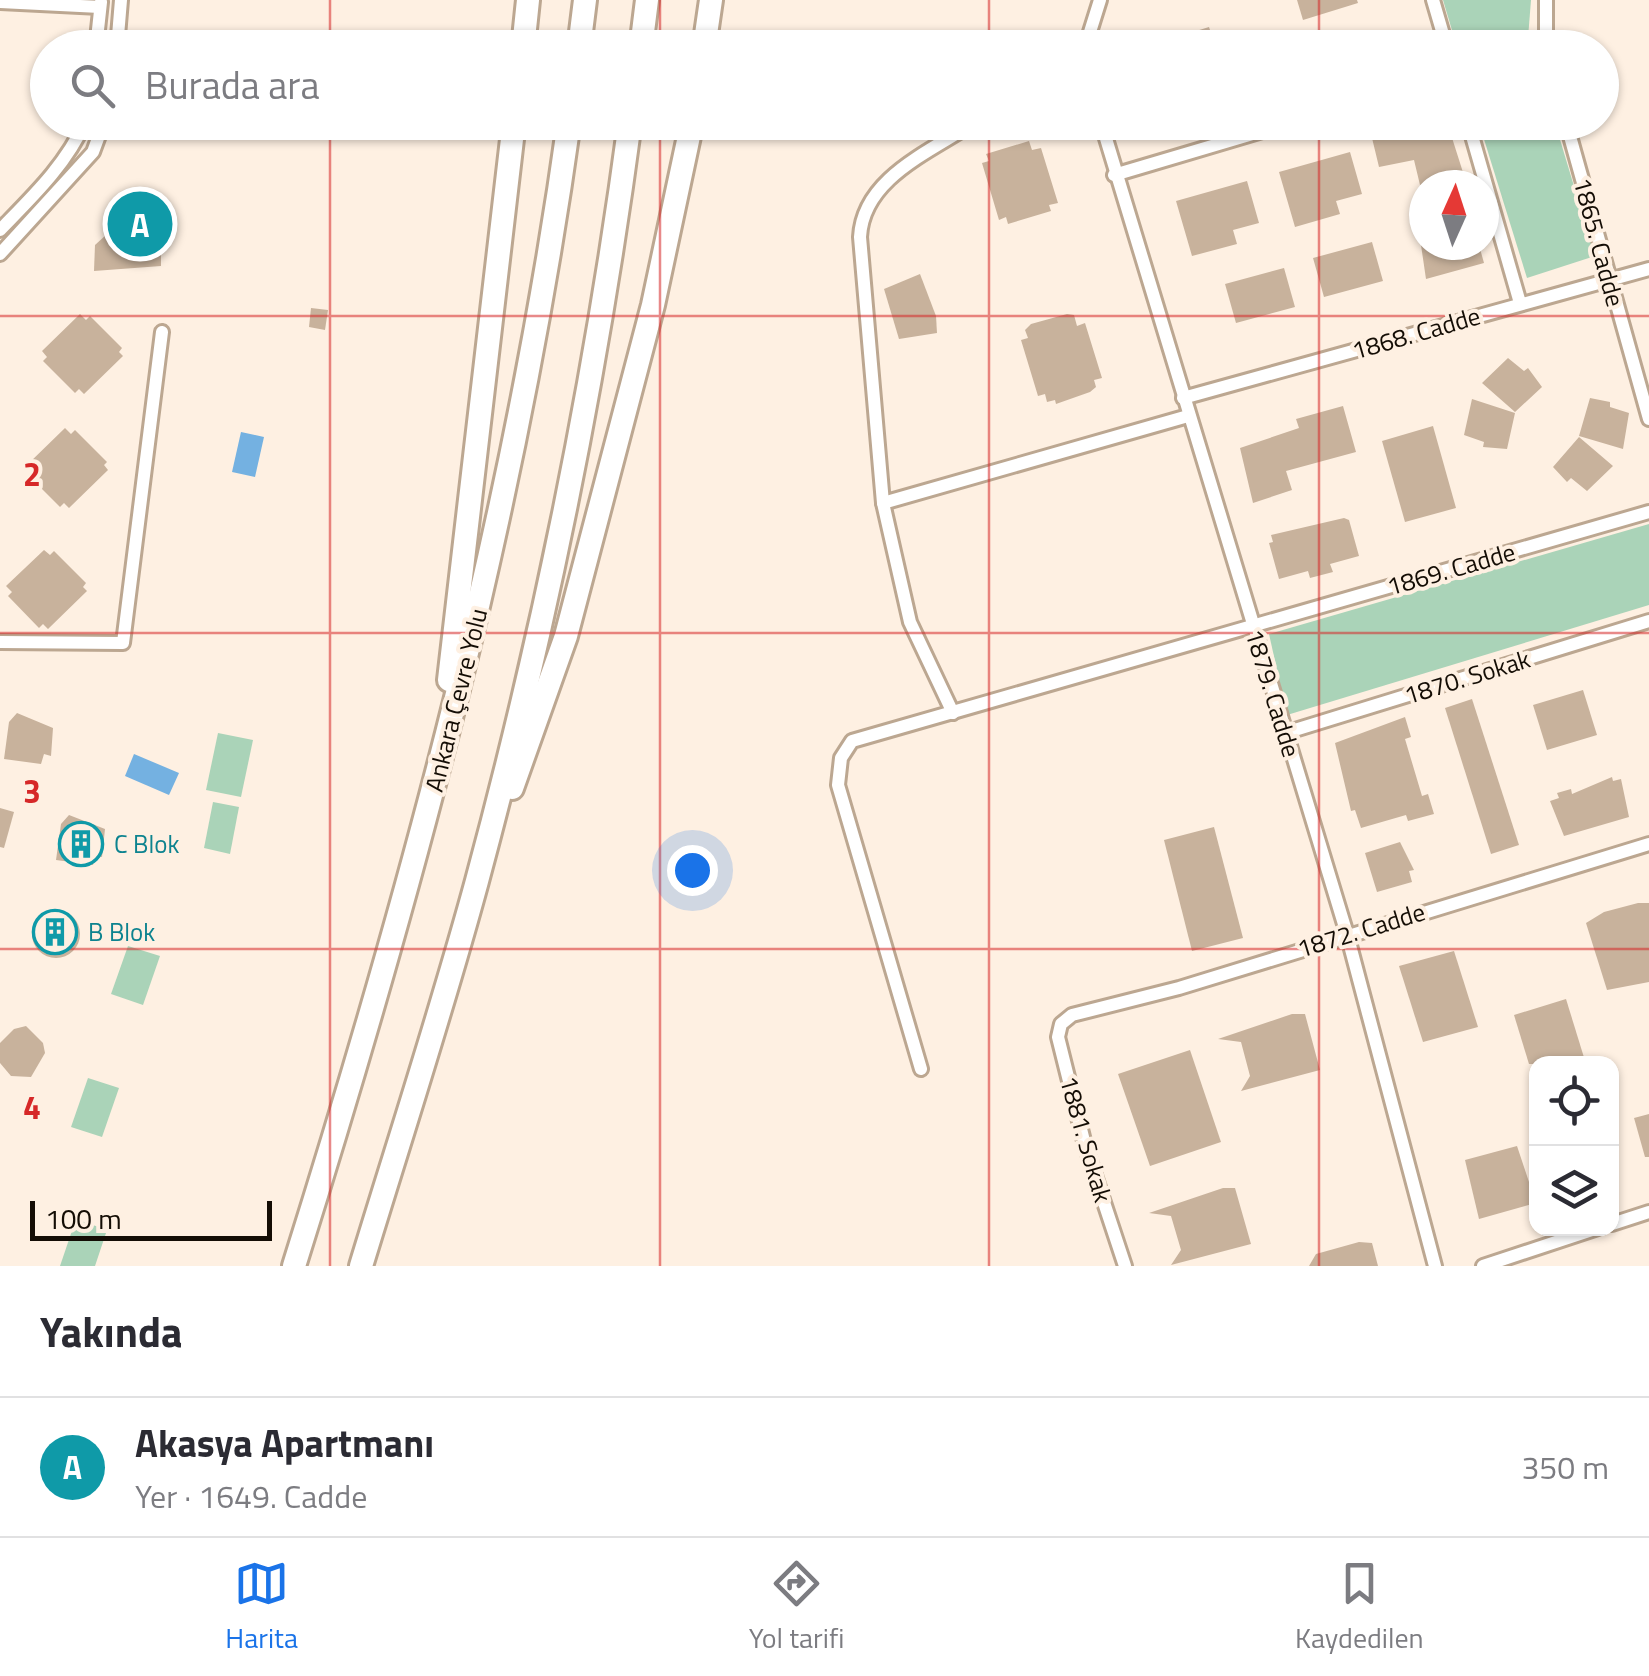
<!DOCTYPE html>
<html lang="tr">
<head>
<meta charset="utf-8">
<style>
  body { margin:0; font-family:"Titillium Web",sans-serif; background:#f2f2f3; color:#2b2b33 }
  .controls { position:absolute; right:30px; bottom:30px; display:grid; overflow:hidden; border-radius:20px; box-shadow:0 2px 8px #0004 }
  .controls button { width:90px; height:90px; display:grid; place-items:center; padding:0; border:0; border-bottom:2px solid #e1e1e2; background:#fff; color:#2b2b33; font:50px sans-serif }
  .compass { position:absolute; left:1409px; top:170px; width:90px; height:90px; border-radius:50%; background:#fff; box-shadow:0 2px 8px #0004; rotate:3deg }
  .scale { position:absolute; left:30px; bottom:25px; width:242px; box-sizing:border-box; padding-left:10px; border:5px solid #140d05; border-top:0; font-size:28px; line-height:35px; white-space:nowrap; color:#140d05; -webkit-text-stroke:8px #fef0e2; paint-order:stroke }
  .you { position:absolute; left:692px; top:870px; width:35px; height:35px; margin:-25px; border:8px solid #fff; border-radius:50%; background:#1a73e8; box-shadow:0 0 0 15px #1a73e833 }
  .badge { display:grid; place-items:center; width:65px; height:65px; border-radius:50%; background:#1a73e8; color:#fff; font-size:32px; font-weight:700 }
  .pin { position:absolute; translate:-50% -50%; border:5px solid #fff; box-shadow:0 2px 10px #0006 }
  .list { margin:0; padding:0; list-style:none }
  h2 { display:flex; justify-content:space-between; align-items:center; height:130px; margin:0; padding:0 40px; font-size:42px }
  h2 small { font-size:32px; font-weight:400; color:#7c7c81 }
  .list li { display:grid; grid-template-columns:65px 1fr auto; gap:30px; align-items:center; box-sizing:border-box; height:140px; padding:0 40px; border-top:2px solid #e1e1e2 }
  .list b { display:block; font-size:38px; white-space:nowrap }
  .list p { margin:0; font-size:32px; white-space:nowrap; color:#7c7c81 }
  .list em { font-size:32px; font-style:normal; color:#7c7c81 }
  .icon { flex:none; width:55px; height:55px; fill:none; stroke:currentColor; stroke-width:2; stroke-linecap:round; stroke-linejoin:round }
  .map { position:relative; flex:none; width:1649px; height:1266px; overflow:hidden }
  .search { position:absolute; background:#fff; box-shadow:0 2px 8px #0004; left:30px; right:30px; top:30px; height:110px; display:flex; align-items:center; gap:25px; box-sizing:border-box; padding:0 35px; border-radius:55px; color:#7c7c81; font-size:38px }
  .sheet { height:270px; background:#fff }
  nav { display:flex; justify-content:space-around; align-items:center; box-sizing:border-box; height:140px; border-top:2px solid #e1e1e2; background:#fff; font-size:28px; color:#7c7c81 }
  nav a { display:grid; justify-items:center; gap:5px }
  nav .on { color:#1a73e8 }
  .map>svg:first-child { display:block }
</style>
</head>
<body>
<div class="map">
<svg width="1649" height="1266" viewBox="0 0 1649 1266">
  <rect width="100%" height="100%" fill="#fef0e2"/>
  <g fill="#aad3b8">
    <path d="M1443,0H1531L1528,38L1496,47H1457Z"/>
    <path d="M1479,123H1555L1595,256L1527,278Z"/>
    <path d="M1649,524V605L1287,715L1269,634Z"/>
    <path d="M218,733L253,740L241,797L206,790Z"/>
    <path d="M213,802L239,807L230,854L204,848Z"/>
    <path d="M128,946L160,956L143,1005L111,994Z"/>
    <path d="M88,1078L119,1088L102,1137L71,1127Z"/>
    <path d="M76,1219L107,1230L95,1266H60Z"/>
  </g>
  <g fill="#74b1e1">
    <path d="M241,432L264,437L255,477L232,472Z"/>
    <path d="M134,754L179,773L169,795L125,776Z"/>
  </g>
  <g fill="#c8b29c">
    <path d="M1297,0H1357L1358,3L1303,20Z"/>
    <path d="M1209,27L1216,48H1154V44Z"/>
    <path d="M1429,122H1447L1467,185H1420L1414,160L1379,167L1372,138Z"/>
    <path d="M1029,141L1032,150L1041,148L1058,203L1049,205L1051,211L1008,224L1006,217L999,220L982,163L989,161L986,154Z"/>
    <path d="M1350,152L1362,194L1336,201L1340,214L1295,227L1279,172Z"/>
    <path d="M1247,181L1259,223L1233,230L1237,244L1192,256L1176,201Z"/>
    <path d="M140,204H161V266L94,271L95,245Z"/>
    <path d="M1372,242L1383,281L1324,297L1313,258Z"/>
    <path d="M1421,245H1479L1484,263L1426,279Z"/>
    <path d="M1284,268L1295,307L1236,323L1225,284Z"/>
    <path d="M920,274L936,316L937,333L899,339L884,289Z"/>
    <path d="M311,308L328,310L325,330L309,327Z"/>
    <path d="M80,314L86,320L90,316L122,348L119,352L123,356L84,394L79,389L75,393L43,361L47,357L42,351Z"/>
    <path d="M1067,314L1074,315L1077,326L1085,323L1102,378L1094,380L1096,387L1090,392L1056,404L1055,400L1047,402L1045,394L1038,396L1021,340L1028,338L1025,330L1031,324Z"/>
    <path d="M1508,358L1524,371L1528,368L1542,387L1515,412L1482,383Z"/>
    <path d="M1590,398L1610,402V407L1629,413L1623,449L1579,436Z"/>
    <path d="M1472,399L1515,413L1507,449L1483,447L1484,442L1464,435Z"/>
    <path d="M1343,406L1356,452L1286,471L1292,490L1253,503L1240,448L1299,428L1296,419Z"/>
    <path d="M1433,426L1456,508L1405,522L1382,441Z"/>
    <path d="M65,428L71,434L75,430L107,462L104,465L108,470L69,508L64,503L60,507L28,475L33,470L27,465Z"/>
    <path d="M1579,437L1613,466L1587,491L1571,478L1567,482L1553,467Z"/>
    <path d="M1344,518L1349,520L1359,556L1330,564L1333,572L1310,578L1308,571L1279,579L1269,543L1273,542L1271,535Z"/>
    <path d="M44,550L50,555L54,551L86,583L83,587L87,591L48,629L43,624L39,628L8,596L12,592L6,586Z"/>
    <path d="M1583,690L1597,735L1547,750L1533,705Z"/>
    <path d="M1472,699L1519,845L1491,854L1445,708Z"/>
    <path d="M17,713L53,728L51,756L44,754L41,764L4,759L9,722Z"/>
    <path d="M1405,717L1411,737L1405,739L1422,796L1428,794L1434,814L1408,821L1406,815L1361,828L1355,810L1351,811L1335,743Z"/>
    <path d="M1612,777L1613,781L1621,779L1629,817L1564,836L1550,801L1559,798L1557,793L1571,789L1572,794Z"/>
    <path d="M0,808L14,812L4,848L0,847Z"/>
    <path d="M69,815L105,829L102,857L95,855L93,865L56,860L61,824Z"/>
    <path d="M1214,827L1243,938L1192,951L1164,840Z"/>
    <path d="M1400,842L1414,870L1409,871L1412,882L1377,892L1365,853Z"/>
    <path d="M1638,903H1649V982L1607,990L1586,923L1604,912Z"/>
    <circle cx="56" cy="934" r="24"/>
    <path d="M1454,951L1478,1027L1423,1042L1399,966Z"/>
    <path d="M1566,999L1586,1064H1529L1514,1015Z"/>
    <path d="M1292,1014H1305L1320,1070L1241,1091L1250,1076L1241,1042L1218,1039Z"/>
    <path d="M26,1026L43,1043L45,1053L31,1077L11,1076L0,1063V1043L14,1029Z"/>
    <path d="M1190,1050L1221,1142L1150,1166L1118,1074Z"/>
    <path d="M1649,1114V1157H1645L1634,1118Z"/>
    <path d="M1517,1146L1536,1203L1479,1219L1465,1160Z"/>
    <path d="M1223,1188H1235L1251,1244L1171,1265L1181,1250L1171,1216L1149,1213Z"/>
    <path d="M1359,1242L1372,1243L1378,1266H1309L1316,1254Z"/>
  </g>
  <g fill="none" stroke-linecap="round" stroke-linejoin="round">
    <defs>
      <g id="street">
        <path d="M1433,0L1447,48"/>
        <path d="M0,2L100,7"/>
        <path d="M96,48L101,2"/>
        <path d="M117,48L121,0"/>
        <path d="M1085,48L1100,0"/>
        <path d="M1546,48V0"/>
        <path d="M1101,122L1347,934L1435,1266"/>
        <path d="M1468,122L1520,303"/>
        <path d="M1566,122L1649,419"/>
        <path d="M1114,175L1293,122"/>
        <path d="M0,230C32,197 66,165 85,122"/>
        <path d="M0,254L93,152L104,122"/>
        <path d="M1183,398L1649,269"/>
        <path d="M883,503L1188,416"/>
        <path d="M0,642L123,643L162,332"/>
        <path d="M953,713L910,622L883,503L860,237C863,178 930,152 975,122"/>
        <path d="M1285,733L1649,621"/>
        <path d="M921,1069L838,785L841,758L852,741L1649,512"/>
        <path d="M1612,1224L1649,1212"/>
        <path d="M1125,1266L1085,1145L1058,1037L1061,1024L1072,1015L1179,988L1649,844"/>
        <path d="M1483,1266L1598,1228"/>
      </g>
      <g id="highway">
        <path d="M523,48L528,0"/>
        <path d="M579,48L585,0"/>
        <path d="M641,48L647,0"/>
        <path d="M704,48L711,0"/>
        <path d="M449,680L514,122"/>
        <path d="M512,788L566,636L653,305L692,122"/>
        <path d="M294,1266C412,891 515,512 569,122"/>
        <path d="M361,1266C400,1138 442,1010 477,881C544,633 596,377 630,122"/>
      </g>
    </defs>
    <use href="#street" stroke="#bca791" stroke-width="18"/>
    <use href="#highway" stroke="#bca791" stroke-width="28"/>
    <use href="#street" stroke="#fff" stroke-width="12"/>
    <use href="#highway" stroke="#fff" stroke-width="22"/>
  </g>
  <path fill="none" stroke="#d62828" stroke-width="2.5" stroke-opacity="0.55" d="M330,0V48M660,0V48M989,0V48M1319,0V48M330,122V1266M660,122V1266M989,122V1266M1319,122V1266M0,316H1649M0,633H1649M0,949H1649"/>
  <defs>
    <symbol id="building-ring" viewBox="-11 -11 22 22"><circle r="9.5" fill="#fef0e2" stroke="#0f9aa8" stroke-width="1.5"/><path d="M-4-6H4V6H1V3H-1V6H-4ZM-2.5-4.3h1.7v1.8h-1.7ZM.8-4.3h1.7v1.8H.8ZM-2.5-1h1.7V.8h-1.7ZM.8-1h1.7V.8H.8Z" fill="#0f9aa8"/></symbol>
  </defs>
  <g fill-rule="evenodd">
    <use href="#building-ring" x="56" y="819" width="50" height="50"/>
    <use href="#building-ring" x="30" y="907" width="50" height="50"/>
  </g>
  <g text-anchor="middle" dominant-baseline="central" stroke-width="8" stroke-linejoin="round" paint-order="stroke">
    <g font-size="25" fill="#140d05" stroke="#fef0e2">
      <text transform="translate(1599 242) rotate(75)">1865. Cadde</text>
      <text transform="translate(1416 333) rotate(-16)">1868. Cadde</text>
      <text transform="translate(1451 569) rotate(-16)">1869. Cadde</text>
      <text transform="translate(1467 677) rotate(-17)">1870. Sokak</text>
      <text transform="translate(1273 693) rotate(73)">1879. Cadde</text>
      <text transform="translate(456 700) rotate(-76)">Ankara Çevre Yolu</text>
      <text transform="translate(1361 930) rotate(-17)">1872. Cadde</text>
      <text transform="translate(1086 1139) rotate(74)">1881. Sokak</text>
    </g>
    <g font-size="25" fill="#0d838f" stroke="#fef0e2" text-anchor="start">
      <text x="114" y="844">C Blok</text>
      <text x="88" y="932">B Blok</text>
    </g>
  </g>
  <g font-size="32" text-anchor="middle" font-weight="bold" fill="#d62828" stroke="#fef0e2" stroke-width="8" stroke-linejoin="round" paint-order="stroke">
    <text x="32" y="486">2</text>
    <text x="32" y="803">3</text>
    <text x="32" y="1119">4</text>
  </g>
</svg>
<div class="controls">
<button><svg class="icon" aria-label="locate" viewBox="0 0 24 24"><circle cx="12" cy="12" r="6"/><path d="M12 2v4M12 18v4M2 12h4M18 12h4"/></svg></button>
<button><svg class="icon" aria-label="layers" viewBox="0 0 24 24"><path d="M12 4l9 5-9 5-9-5zM3 14l9 5 9-5"/></svg></button>
</div>
<svg class="compass" viewBox="-18 -18 36 36"><path d="M0-13l5 13h-10z" fill="#e53935"/><path d="M0 13l5-13h-10z" fill="#7c7c81"/></svg>
<div class="scale">100 m</div>
<div class="you"></div>
<div class="pin badge" style="left:140px;top:224px;background:#0f9aa8">A</div>
<div class="search"><svg class="icon" aria-label="search" viewBox="0 0 24 24"><circle cx="10" cy="10" r="6"/><path d="M15 15l6 6"/></svg>Burada ara</div>
</div>
<section class="sheet">
<h2>Yakında<small></small></h2>
<ul class="list">
<li><span class="badge" style="background:#0f9aa8">A</span><div><b>Akasya Apartmanı</b><p>Yer · 1649. Cadde</p></div><em>350 m</em></li>
</ul>
</section>
<nav>
<a class="on"><svg class="icon" aria-label="map" viewBox="0 0 24 24"><path d="M3 6l6-2 6 2 6-2v14l-6 2-6-2-6 2zM9 4v14M15 6v14"/></svg>Harita</a>
<a><svg class="icon" aria-label="directions" viewBox="0 0 24 24"><path d="M12 3l9 9-9 9-9-9zM9 14v-3h6M13 9l2 2-2 2"/></svg>Yol tarifi</a>
<a><svg class="icon" aria-label="saved" viewBox="0 0 24 24"><path d="M7 4h10v16l-5-4-5 4z"/></svg>Kaydedilen</a>
</nav>
</body>
</html>
